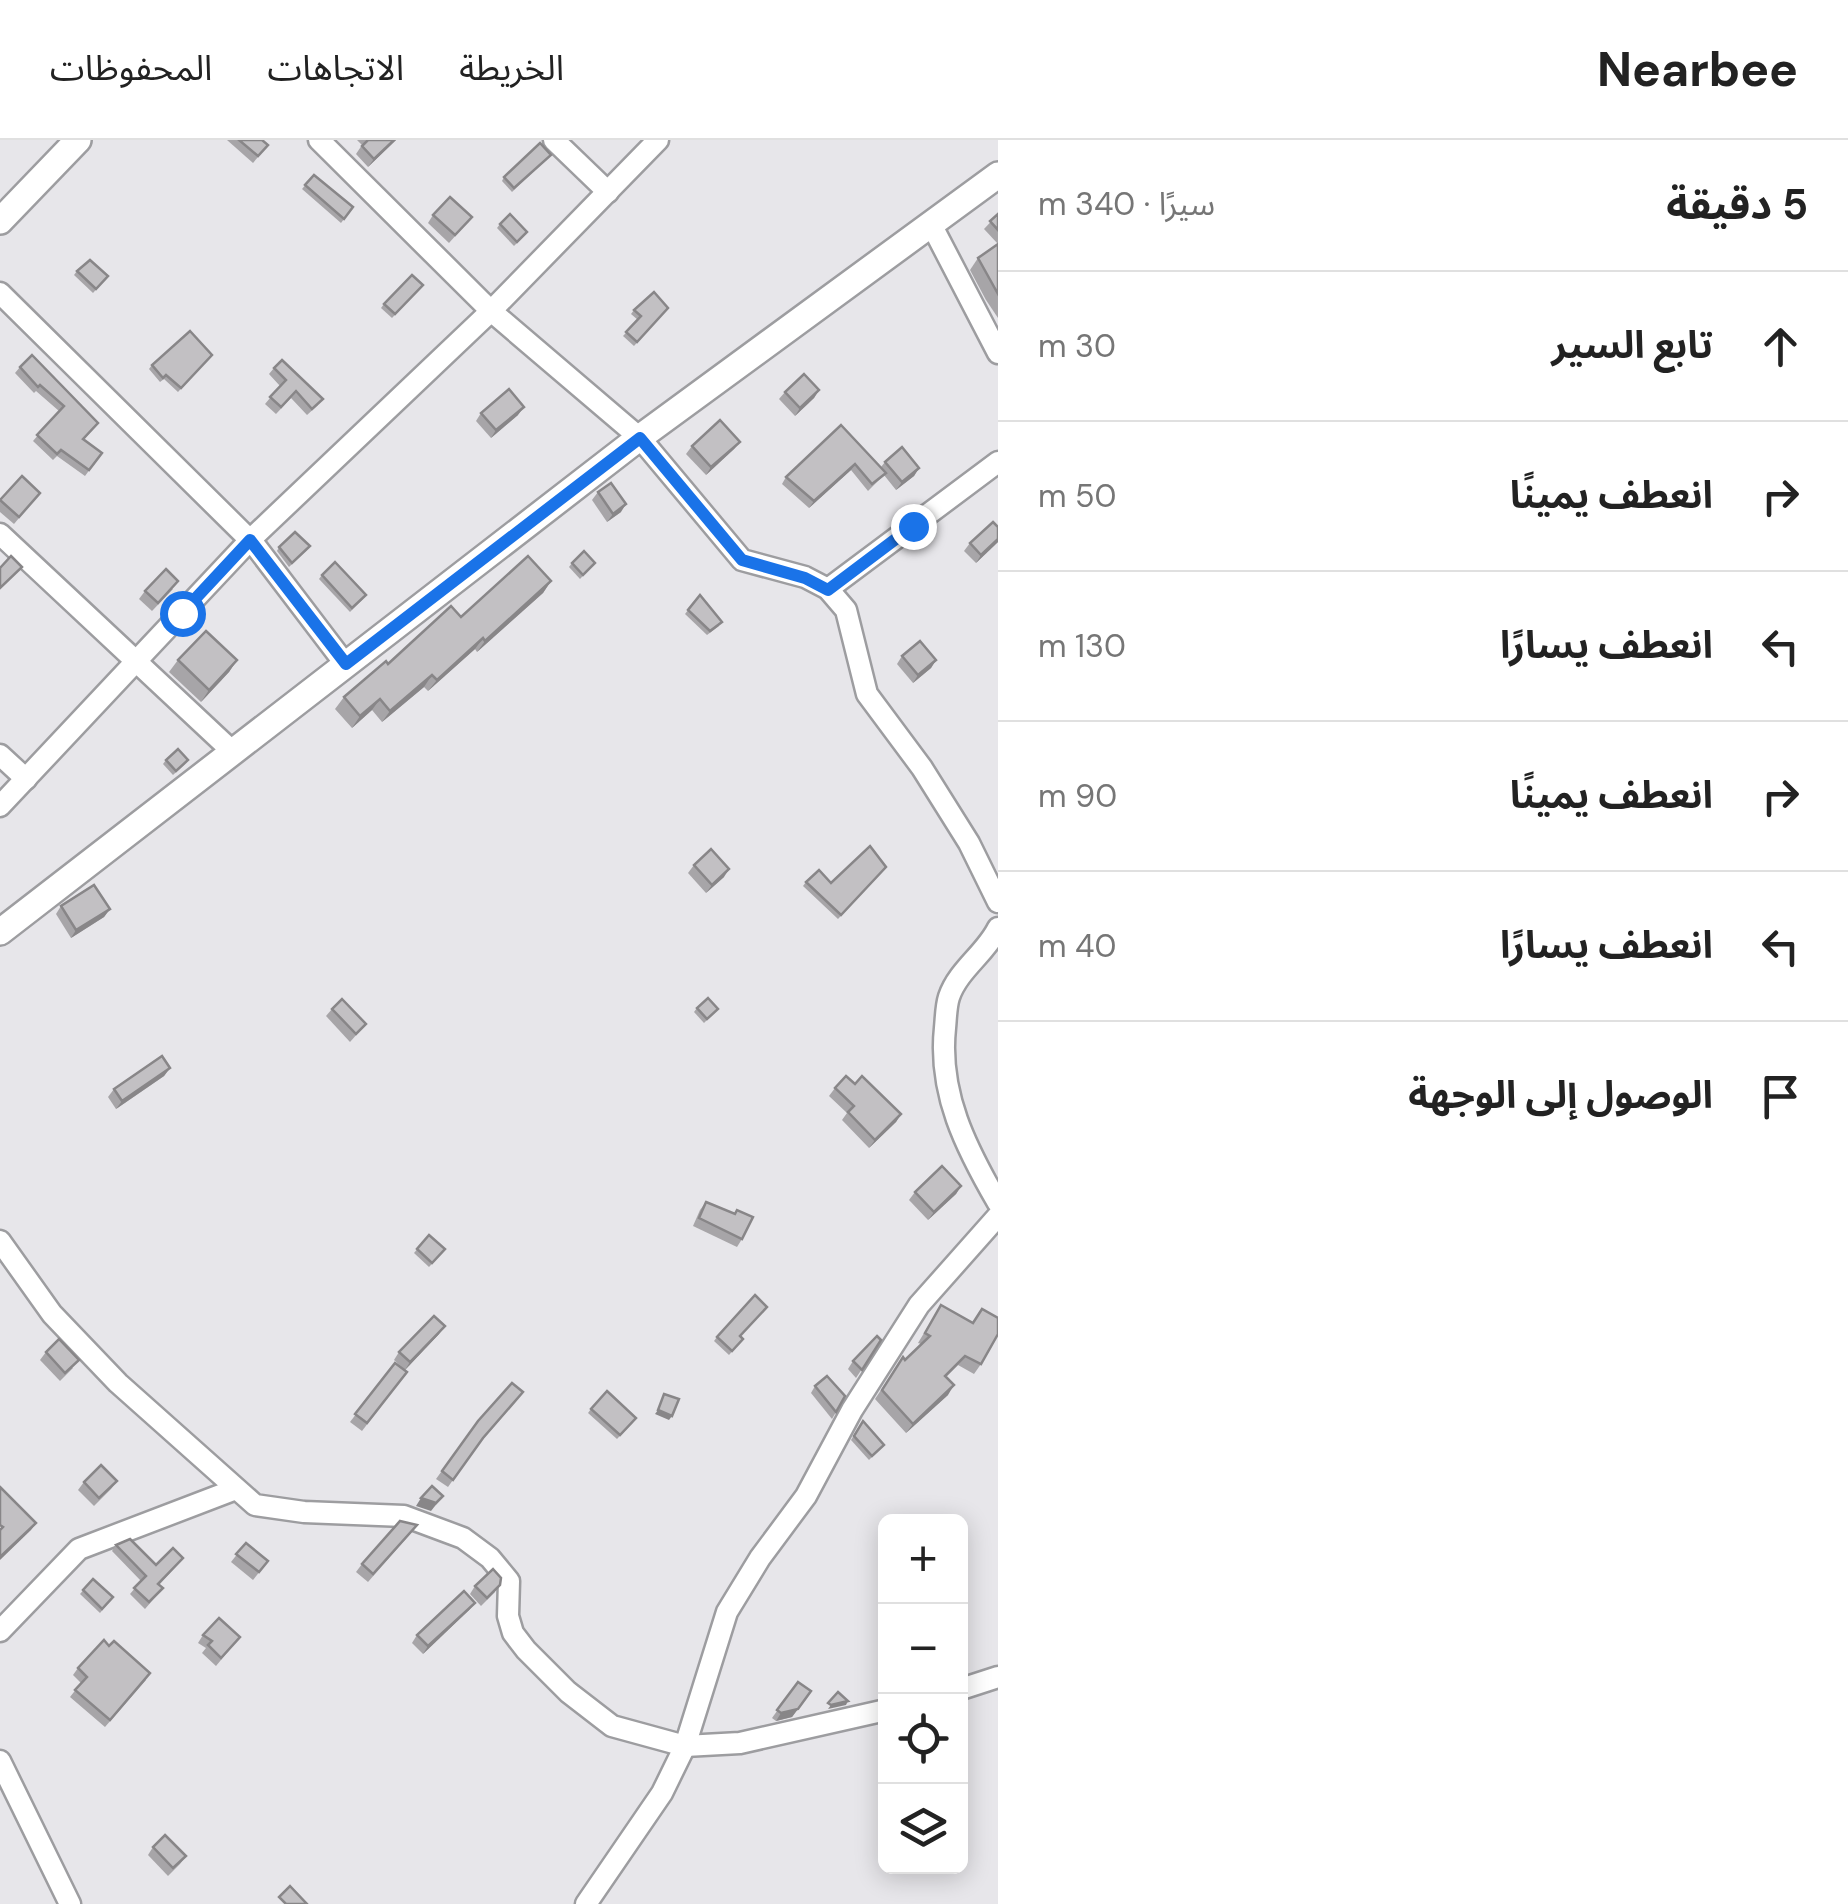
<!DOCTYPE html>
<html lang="ar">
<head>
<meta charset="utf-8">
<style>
  body { margin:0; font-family:"DM Sans","Noto Sans Arabic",sans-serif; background:#f6f6f6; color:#222; direction:rtl }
  .controls { position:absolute; right:30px; bottom:30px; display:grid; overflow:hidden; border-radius:15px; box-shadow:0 5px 25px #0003 }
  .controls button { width:90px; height:90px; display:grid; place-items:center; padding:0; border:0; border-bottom:2px solid #e0e0e0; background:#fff; color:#222; font:50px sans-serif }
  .stop { position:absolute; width:30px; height:30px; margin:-22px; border:8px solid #1a73e8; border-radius:50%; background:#fff }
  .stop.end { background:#1a73e8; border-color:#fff; box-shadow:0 2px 10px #0008 }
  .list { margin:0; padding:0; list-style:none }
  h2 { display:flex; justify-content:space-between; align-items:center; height:130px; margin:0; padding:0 40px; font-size:42px }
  h2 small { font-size:32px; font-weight:400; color:#767676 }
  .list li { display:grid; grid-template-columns:65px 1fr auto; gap:30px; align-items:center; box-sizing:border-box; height:150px; padding:0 40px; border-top:2px solid #e0e0e0 }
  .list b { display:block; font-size:38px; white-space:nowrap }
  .list em { font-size:32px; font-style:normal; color:#767676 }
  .icon { flex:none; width:55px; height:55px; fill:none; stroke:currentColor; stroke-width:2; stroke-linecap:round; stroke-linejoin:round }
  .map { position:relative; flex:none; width:998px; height:1764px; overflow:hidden; direction:ltr }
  header { display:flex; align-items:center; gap:60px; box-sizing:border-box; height:140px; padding:0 50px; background:#fff; border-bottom:2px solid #e0e0e0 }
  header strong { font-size:48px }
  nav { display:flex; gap:55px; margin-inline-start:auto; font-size:35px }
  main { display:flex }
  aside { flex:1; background:#fff }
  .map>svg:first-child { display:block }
</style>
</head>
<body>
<header>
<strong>Nearbee</strong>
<nav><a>الخريطة</a><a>الاتجاهات</a><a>المحفوظات</a></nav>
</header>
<main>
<aside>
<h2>5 دقيقة<small>سيرًا · 340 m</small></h2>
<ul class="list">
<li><svg class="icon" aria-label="ahead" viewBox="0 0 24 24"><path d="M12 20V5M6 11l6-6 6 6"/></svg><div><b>تابع السير</b></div><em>30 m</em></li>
<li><svg class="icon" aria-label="right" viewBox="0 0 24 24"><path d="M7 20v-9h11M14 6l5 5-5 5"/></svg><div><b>انعطف يمينًا</b></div><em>50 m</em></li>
<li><svg class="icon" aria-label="left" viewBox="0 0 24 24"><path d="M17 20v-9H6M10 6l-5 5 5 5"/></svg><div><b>انعطف يسارًا</b></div><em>130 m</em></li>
<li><svg class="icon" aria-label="right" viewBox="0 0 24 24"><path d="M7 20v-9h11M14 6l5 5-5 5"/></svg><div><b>انعطف يمينًا</b></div><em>90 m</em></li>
<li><svg class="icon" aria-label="left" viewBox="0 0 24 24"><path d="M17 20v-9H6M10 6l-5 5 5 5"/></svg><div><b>انعطف يسارًا</b></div><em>40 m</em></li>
<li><svg class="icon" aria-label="arrive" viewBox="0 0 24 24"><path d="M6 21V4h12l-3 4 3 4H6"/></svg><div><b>الوصول إلى الوجهة</b></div></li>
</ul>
</aside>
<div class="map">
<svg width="998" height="1764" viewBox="0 0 998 1764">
  <rect width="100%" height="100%" fill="#e7e6ea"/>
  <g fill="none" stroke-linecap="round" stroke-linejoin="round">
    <defs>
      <g id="minor">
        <path d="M319,0L491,171L640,298L742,420L805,437L828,449L846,470L867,554L922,628L969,703L998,762"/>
        <path d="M554,0L608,52"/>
        <path d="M931,84L998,213"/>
        <path d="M0,153L254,404L346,525"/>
        <path d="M0,394L233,612"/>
        <path d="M828,449L998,322"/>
        <path d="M0,615L26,639"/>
        <path d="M0,666L250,400L491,171L658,0"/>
        <path d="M998,788C986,813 958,830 949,857C946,866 946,878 945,888C938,953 966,1008 998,1063"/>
        <path d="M0,1101L52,1174L118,1243L255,1365L304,1372L404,1376L463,1398L490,1418L509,1441L508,1476L513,1493L526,1510L568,1552L612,1586L685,1606L740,1603L886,1570"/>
        <path d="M0,1491L79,1409L236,1349"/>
        <path d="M961,1549L998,1537"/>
        <path d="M0,1621L70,1764"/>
        <path d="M586,1764L662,1653L685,1606L727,1472L760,1418L806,1356L852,1270L919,1165L998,1076"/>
      </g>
      <g id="tertiary">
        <path d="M0,81L78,0"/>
        <path d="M0,792L635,301L998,35"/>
      </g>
    </defs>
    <use href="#minor" stroke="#9d9da0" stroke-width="25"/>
    <use href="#tertiary" stroke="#9d9da0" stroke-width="30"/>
    <use href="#minor" stroke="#fff" stroke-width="20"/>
    <use href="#tertiary" stroke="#fff" stroke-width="25"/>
  </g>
  <g fill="#a7a5a8">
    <path d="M227,0H262L268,5L253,23Z"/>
    <path d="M357,0H396L368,27L356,14L362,5Z"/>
    <path d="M551,15L512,52L502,41L504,37Z"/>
    <path d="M314,35L353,67L341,83L302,49Z"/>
    <path d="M998,74V104L984,89Z"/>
    <path d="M433,75L472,77L449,103L428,83Z"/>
    <path d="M500,84L524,96L514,106L497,88Z"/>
    <path d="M998,104V178L986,160L970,130L978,118Z"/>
    <path d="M77,131L108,136L93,153L74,135Z"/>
    <path d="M423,145L392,178L381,168L384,164Z"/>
    <path d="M668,168L634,206L623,196L638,180L631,174L634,170Z"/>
    <path d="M212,215L178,252L164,239L160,242L149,229L152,225Z"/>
    <path d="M20,227L98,283L84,300L102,313L85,336L57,316L53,320L33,301L59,271L36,251L34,253L15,233Z"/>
    <path d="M274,228L318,265L307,275L291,258L276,274L265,264L280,246L269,234Z"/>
    <path d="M819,250L814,258L795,276L779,259L785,252Z"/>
    <path d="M481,273L518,275L491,298L476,281Z"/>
    <path d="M841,285L881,327L885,322L919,328L914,336L896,350L884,335L868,351L851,330L809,368L782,344L786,337Z"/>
    <path d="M740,302L734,309L706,335L686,314L692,306Z"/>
    <path d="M598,352L621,372L607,382L592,360Z"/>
    <path d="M40,353L14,384L0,372V360Z"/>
    <path d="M998,387V402L976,423L964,411L970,403Z"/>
    <path d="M279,407L307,410L289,427L277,411Z"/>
    <path d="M572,423H595L580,439L569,427Z"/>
    <path d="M322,435L363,459L350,472L319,439Z"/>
    <path d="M551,441L543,453L477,512L475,509L428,551L424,547L382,582L372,570L352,588L335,569L344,557L388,524L461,477Z"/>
    <path d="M173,449L152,471L139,459L145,451Z"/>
    <path d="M700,455L719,486L707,495L685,474Z"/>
    <path d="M902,516L936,520L931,528L913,543L897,524Z"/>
    <path d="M178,520H237L229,532L201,562L169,532Z"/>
    <path d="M166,620L185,624L173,635L163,624Z"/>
    <path d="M694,725L724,737L706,753L688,733Z"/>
    <path d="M883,731L838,779L803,746L806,742L831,743Z"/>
    <path d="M61,766L110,769L104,777L71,798L56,774Z"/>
    <path d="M697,868L718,869L704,883L694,872Z"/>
    <path d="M332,869L366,884L350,902L326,876Z"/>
    <path d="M170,928L164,936L116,969L108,957L114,949Z"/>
    <path d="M835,948L901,974L896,982L869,1008L842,980L847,973L829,956Z"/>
    <path d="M961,1046L956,1054L928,1080L909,1060L915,1052Z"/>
    <path d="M706,1062L742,1099L737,1107L693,1086L700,1070Z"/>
    <path d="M429,1095L442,1113L429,1127L414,1113Z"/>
    <path d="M941,1165L972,1183L982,1169L981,1224L974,1234L958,1225L946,1237L948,1255L906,1293L875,1259L903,1217L905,1220L921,1204L918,1203Z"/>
    <path d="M439,1194L405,1230L394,1220L399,1212Z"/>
    <path d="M717,1197H741L743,1199L729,1215L714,1201Z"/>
    <path d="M881,1200L856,1238L848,1229L853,1221Z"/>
    <path d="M46,1212L73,1228L60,1241L40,1220Z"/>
    <path d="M395,1223L407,1232L362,1291L350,1282Z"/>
    <path d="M815,1246L836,1272L832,1279L811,1253Z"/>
    <path d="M517,1260L477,1306L448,1347L436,1339L478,1281Z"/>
    <path d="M591,1269L633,1282L617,1299L588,1273Z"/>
    <path d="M863,1281L884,1305L869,1320L851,1300Z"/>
    <path d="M117,1341L111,1349L94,1366L78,1350L84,1342Z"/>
    <path d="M411,1393L368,1442L356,1432L362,1424Z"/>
    <path d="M246,1403L268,1421L253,1440L231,1422Z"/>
    <path d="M116,1405L156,1425L178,1424L159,1445L163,1448L145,1469L130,1454L141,1441L112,1411Z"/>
    <path d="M93,1439L113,1457L100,1473L80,1454Z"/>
    <path d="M475,1446L495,1452L481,1466L470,1454Z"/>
    <path d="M475,1463L469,1470L423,1514L412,1503L417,1495Z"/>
    <path d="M203,1495L240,1497L216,1526L202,1513L206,1508L198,1503Z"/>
    <path d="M109,1506L146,1540L105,1587L70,1557L81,1543L73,1535L78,1528Z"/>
    <path d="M798,1542L811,1551L792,1577L776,1581L772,1578Z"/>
    <path d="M153,1707L186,1716L180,1724L168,1736L148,1715Z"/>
  </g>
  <g fill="#888688">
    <path d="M394,0H396L368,27L374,19Z"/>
    <path d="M819,250L814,258L795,276L800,268Z"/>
    <path d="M524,267L518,275L491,298L496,290Z"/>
    <path d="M740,302L734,309L706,335L711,327Z"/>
    <path d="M855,324L851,330L809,368L814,361Z"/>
    <path d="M919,328L914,336L896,350L902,342Z"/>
    <path d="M626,364L621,372L607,382L613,374Z"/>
    <path d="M998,399V402L976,423L981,415Z"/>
    <path d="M551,441L543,453L477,512L485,501Z"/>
    <path d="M483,498L475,509L428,551L437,540Z"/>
    <path d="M237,520L229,532L201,562L209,550Z"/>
    <path d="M936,520L931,528L913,543L918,535Z"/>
    <path d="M432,535L424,547L382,582L390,571Z"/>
    <path d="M380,559L372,570L352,588L360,576Z"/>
    <path d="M729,729L724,737L706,753L712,745Z"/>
    <path d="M110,769L104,777L71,798L76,790Z"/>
    <path d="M170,928L164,936L116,969L122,961Z"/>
    <path d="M901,974L896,982L869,1008L875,1000Z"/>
    <path d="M961,1046L956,1054L928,1080L934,1072Z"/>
    <path d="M445,1186L439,1194L405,1230L410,1222Z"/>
    <path d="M954,1245L948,1255L906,1293L913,1284Z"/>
    <path d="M658,1270L672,1276L669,1280L655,1274Z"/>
    <path d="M443,1356L431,1371L416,1366L421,1358Z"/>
    <path d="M36,1383L31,1390L0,1420V1417Z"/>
    <path d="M475,1463L469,1470L423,1514L428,1506Z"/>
    <path d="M848,1561L846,1565L828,1569L831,1565Z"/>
    <path d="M798,1569L792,1577L776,1581L781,1573Z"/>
  </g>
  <g fill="#c2c0c3" stroke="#888688" stroke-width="2.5">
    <path d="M239,0H262L268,5L258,16Z"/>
    <path d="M368,0H394L374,19L362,6Z"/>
    <path d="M540,3L551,15L514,48L504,37Z"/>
    <path d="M314,35L353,67L344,79L305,45Z"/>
    <path d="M450,57L472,77L455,95L433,75Z"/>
    <path d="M510,74L527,92L517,102L500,84Z"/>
    <path d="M998,74V90L990,81Z"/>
    <path d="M998,104V154L978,118Z"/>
    <path d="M90,120L108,136L96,149L77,131Z"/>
    <path d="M412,135L423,145L395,174L384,164Z"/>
    <path d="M654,152L668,168L637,202L626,192L641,176L634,170Z"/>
    <path d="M190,191L212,215L181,248L166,235L163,238L152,225Z"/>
    <path d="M32,215L98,283L83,299L102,313L89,330L61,310L57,314L37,295L64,266L40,245L38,247L20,227Z"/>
    <path d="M282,220L323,259L312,269L296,251L281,267L270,257L286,240L274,228Z"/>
    <path d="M804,234L819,250L800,268L785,252Z"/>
    <path d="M509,249L524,267L496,290L481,273Z"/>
    <path d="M720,280L740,302L711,327L692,306Z"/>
    <path d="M841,285L886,333L872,344L855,324L814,361L786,337Z"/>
    <path d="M902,307L919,328L902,342L885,322Z"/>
    <path d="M22,336L40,353L19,377L0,360Z"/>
    <path d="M611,343L626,364L613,374L598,352Z"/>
    <path d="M993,382L998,387V399L981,415L970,403Z"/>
    <path d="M295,392L310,406L292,423L279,407Z"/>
    <path d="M584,411L595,423L583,435L572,423Z"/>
    <path d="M11,416L22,427L0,448V428Z"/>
    <path d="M528,416L551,441L485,501L483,498L437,540L432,535L390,571L380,559L360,576L344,557L386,521L388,524L451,466L461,477Z"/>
    <path d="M335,422L366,455L352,468L322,435Z"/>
    <path d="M166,429L178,441L158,463L145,451Z"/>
    <path d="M700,455L722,482L710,491L688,470Z"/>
    <path d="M206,491L237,520L209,550L178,520Z"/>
    <path d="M920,501L936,520L918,535L902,516Z"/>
    <path d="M178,609L188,620L176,631L166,620Z"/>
    <path d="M870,706L886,727L841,775L806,742L819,730L831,743Z"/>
    <path d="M711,709L729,729L712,745L694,725Z"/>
    <path d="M94,745L110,769L76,790L61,766Z"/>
    <path d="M708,858L718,869L707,879L697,868Z"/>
    <path d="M342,859L366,884L356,894L332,869Z"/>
    <path d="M162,916L170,928L122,961L114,949Z"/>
    <path d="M846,936L855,944L862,936L901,974L875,1000L848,972L854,966L835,948Z"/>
    <path d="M942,1026L961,1046L934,1072L915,1052Z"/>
    <path d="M706,1062L735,1074L737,1070L753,1077L742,1099L699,1078Z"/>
    <path d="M429,1095L445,1109L432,1123L417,1109Z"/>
    <path d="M755,1155L767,1167L740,1196L743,1199L732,1211L717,1197Z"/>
    <path d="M941,1165L973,1183L982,1169L998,1178V1194L981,1224L965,1216L945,1236L954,1245L913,1284L882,1250L903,1217L905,1220L930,1196L925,1193Z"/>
    <path d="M434,1176L445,1186L410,1222L399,1212Z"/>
    <path d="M877,1196L881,1200L862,1230L853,1221Z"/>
    <path d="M59,1199L79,1220L65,1233L46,1212Z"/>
    <path d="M395,1223L407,1232L367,1283L355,1274Z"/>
    <path d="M827,1236L845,1256L836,1272L815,1246Z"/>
    <path d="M512,1243L523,1252L483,1298L453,1340L442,1331L478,1281Z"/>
    <path d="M607,1251L636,1278L620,1295L591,1269Z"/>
    <path d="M664,1254L679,1259L672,1276L658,1270Z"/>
    <path d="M863,1281L884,1305L872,1316L854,1296Z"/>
    <path d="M101,1325L117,1341L99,1358L84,1342Z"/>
    <path d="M432,1346L443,1356L436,1363L421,1358Z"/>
    <path d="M0,1347L36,1383L0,1417V1390L3,1387L0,1385Z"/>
    <path d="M400,1381L417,1385L373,1434L362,1424Z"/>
    <path d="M130,1399L156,1425L173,1408L183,1418L158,1444L163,1448L149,1462L134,1448L146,1436L116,1405Z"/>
    <path d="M246,1403L268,1421L259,1432L236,1414Z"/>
    <path d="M493,1429L501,1438L500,1445L487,1458L475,1446Z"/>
    <path d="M93,1439L113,1457L102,1469L83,1450Z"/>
    <path d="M464,1451L475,1463L428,1506L417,1495Z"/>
    <path d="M219,1478L240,1497L221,1518L208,1505L212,1501L203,1495Z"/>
    <path d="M104,1500L109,1506L114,1501L150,1533L110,1580L75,1550L87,1537L78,1528Z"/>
    <path d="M798,1542L811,1551L798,1569L781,1573L777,1570Z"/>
    <path d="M838,1552L848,1561L831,1565L828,1563Z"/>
    <path d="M165,1695L186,1716L173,1728L153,1707Z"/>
    <path d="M290,1746L307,1764H286L279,1757Z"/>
  </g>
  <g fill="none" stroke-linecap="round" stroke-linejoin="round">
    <path stroke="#1a73e8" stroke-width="12" d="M182,473L250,400L346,524L640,298L742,420L805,438L828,450L913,386"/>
  </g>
</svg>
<div class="controls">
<button>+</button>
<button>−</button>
<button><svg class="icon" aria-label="locate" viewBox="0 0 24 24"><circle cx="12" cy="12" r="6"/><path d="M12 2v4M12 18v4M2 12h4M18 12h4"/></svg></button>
<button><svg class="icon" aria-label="layers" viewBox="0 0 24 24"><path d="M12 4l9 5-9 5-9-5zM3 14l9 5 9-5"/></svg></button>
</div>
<div class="stop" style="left:182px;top:473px"></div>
<div class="stop end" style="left:913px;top:386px"></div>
</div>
</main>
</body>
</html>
